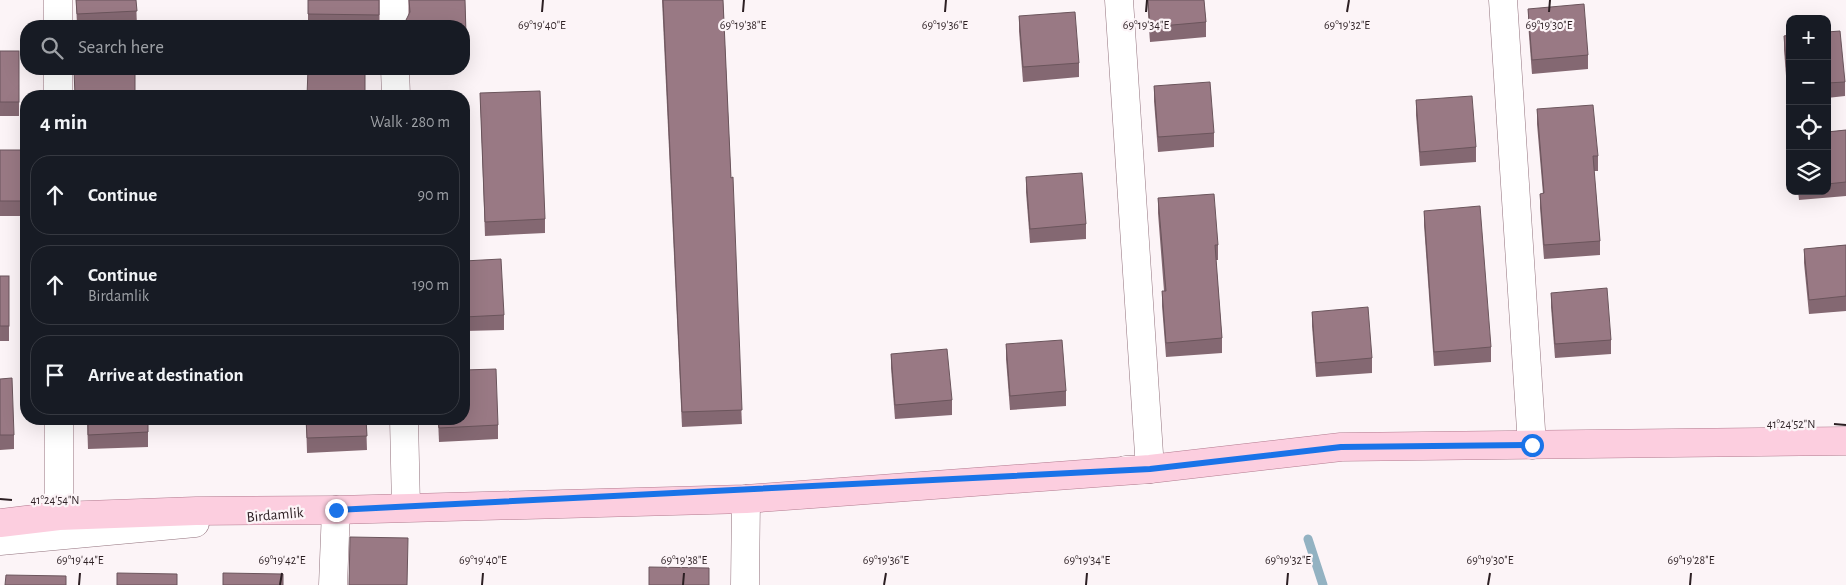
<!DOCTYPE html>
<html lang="en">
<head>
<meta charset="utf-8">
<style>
  body { margin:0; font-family:"Alegreya Sans",sans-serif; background:#242831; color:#f1f3f6 }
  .controls { position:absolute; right:15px; top:15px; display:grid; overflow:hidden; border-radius:10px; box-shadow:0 5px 20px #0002 }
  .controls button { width:45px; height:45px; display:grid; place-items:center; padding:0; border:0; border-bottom:1px solid #363941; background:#171b24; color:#f1f3f6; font:25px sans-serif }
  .stop { position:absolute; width:15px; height:15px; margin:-11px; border:4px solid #1a73e8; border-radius:50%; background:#fff }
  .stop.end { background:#1a73e8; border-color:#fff; box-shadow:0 1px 5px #0008 }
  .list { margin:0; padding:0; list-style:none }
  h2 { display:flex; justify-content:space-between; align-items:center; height:65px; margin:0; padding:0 20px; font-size:21px }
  h2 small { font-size:16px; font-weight:400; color:#9ea1a6 }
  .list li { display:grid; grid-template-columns:32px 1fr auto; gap:15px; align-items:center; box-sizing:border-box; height:80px; margin:0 10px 10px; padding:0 10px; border:1px solid #363941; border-radius:20px }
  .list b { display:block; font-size:19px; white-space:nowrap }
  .list p { margin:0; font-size:16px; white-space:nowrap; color:#9ea1a6 }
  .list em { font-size:16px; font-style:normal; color:#9ea1a6 }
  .icon { flex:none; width:28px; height:28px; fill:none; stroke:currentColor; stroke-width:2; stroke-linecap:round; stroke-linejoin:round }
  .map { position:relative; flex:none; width:1846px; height:585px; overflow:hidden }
  .search { position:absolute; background:#171b24; box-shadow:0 5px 20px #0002; left:20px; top:20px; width:450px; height:55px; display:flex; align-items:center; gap:12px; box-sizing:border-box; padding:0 18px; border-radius:20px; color:#9ea1a6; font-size:19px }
  .panel { position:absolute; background:#171b24; box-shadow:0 5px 20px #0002; left:20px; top:90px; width:450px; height:335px; border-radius:20px }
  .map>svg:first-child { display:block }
</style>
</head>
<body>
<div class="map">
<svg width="1846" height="585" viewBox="0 0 1846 585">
  <rect width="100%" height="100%" fill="#fcf4f7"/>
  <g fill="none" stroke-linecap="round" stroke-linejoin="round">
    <path stroke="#93b2c2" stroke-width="9" d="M1308,539L1323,585"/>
    <defs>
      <g id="street">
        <path d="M58,0V26"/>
        <path d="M394,0V26"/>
        <path d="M1119,0L1150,469L1126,470"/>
        <path d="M1503,0L1532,445"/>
        <path d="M58,69V96"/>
        <path d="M395,69L396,96"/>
        <path d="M59,419V516"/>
        <path d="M404,419L406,507"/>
        <path d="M0,541L195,523"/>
        <path d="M333,585L336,510"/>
        <path d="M745,585L746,499"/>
      </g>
      <path id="primary" d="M0,523L59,516L196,511L336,510L746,499L1150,469L1341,447L1846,441"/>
    </defs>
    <use href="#street" stroke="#93737e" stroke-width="29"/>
    <use href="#primary" stroke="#b27b8f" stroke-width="29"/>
    <use href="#street" stroke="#fff" stroke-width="28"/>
    <use href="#primary" stroke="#fccedf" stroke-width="28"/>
  </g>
  <g fill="#846872">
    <path d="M76,0H136L137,26H77Z"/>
    <rect x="308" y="0" width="71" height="26"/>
    <path d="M409,0H465L466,48H464V26L409,13Z"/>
    <path d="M662,0H723L742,424L682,427Z"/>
    <path d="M1147,0H1204L1206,22V37L1150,42Z"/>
    <path d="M1528,9L1588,55V69L1532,74L1528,23Z"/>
    <path d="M1019,16L1079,63V77L1023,82L1019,31Z"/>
    <path d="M1827,32L1845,82V96L1827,98Z"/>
    <path d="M1790,35V101H1788L1784,50V36Z"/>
    <rect x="0" y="51" width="19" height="65"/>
    <path d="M1154,86L1214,133V147L1158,152L1154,101Z"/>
    <path d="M480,93L545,219V233L485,236Z"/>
    <path d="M1416,100L1476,147V162L1420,166L1416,115Z"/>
    <path d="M1537,109L1598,156V171H1594L1600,241V255L1544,259L1540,208V194H1543L1537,124Z"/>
    <path d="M1846,130V196L1799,200L1798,191H1827V132Z"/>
    <rect x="0" y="150" width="23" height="66"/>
    <path d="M1026,177L1086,224V239L1030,243L1026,192Z"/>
    <path d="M1158,198L1218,245V260H1216L1222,338V353L1166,357L1162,306V291H1164L1158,213Z"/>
    <path d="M1424,211L1491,347V362L1434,366L1424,225Z"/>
    <path d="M1846,245V311L1809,314L1804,263V249Z"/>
    <path d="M464,261L504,315V330L464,331Z"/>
    <rect x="0" y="276" width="9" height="65"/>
    <path d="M1551,293L1611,340V354L1555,358L1551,307Z"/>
    <path d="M1312,312L1372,358V373L1316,377L1312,326Z"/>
    <path d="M1006,344L1066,391V406L1010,410L1006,359Z"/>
    <path d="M891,354L952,400V415L895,419L891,368Z"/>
    <path d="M0,379L14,435V449L0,450Z"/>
    <path d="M87,419H148V447L88,449Z"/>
    <path d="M306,419H366L367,450L307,453Z"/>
    <path d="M438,419H464L498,425V439L439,442Z"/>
  </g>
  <g fill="#997984" stroke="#6b555c">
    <path d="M76,0H136L137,11L77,14Z"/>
    <path d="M308,0H379V15L308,14Z"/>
    <path d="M409,0H465L466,34H464V26H406L405,22L410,12Z"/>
    <path d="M663,0H723L731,178L733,177L742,410L682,412Z"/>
    <path d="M1148,0H1204L1206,22L1150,27Z"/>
    <path d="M1584,4L1588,55L1532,60L1528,9Z"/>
    <path d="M1075,12L1079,63L1023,67L1019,16Z"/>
    <path d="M1840,31L1845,82L1827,83V32Z"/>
    <path d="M1790,35V86L1788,87L1784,36Z"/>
    <rect x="0" y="51" width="19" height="51"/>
    <path d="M74,69H135V96H75Z"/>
    <path d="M308,69H365V96H307Z"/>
    <path d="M1210,82L1214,133L1158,137L1154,86Z"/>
    <path d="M540,91L545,219L485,222L480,93Z"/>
    <path d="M1472,96L1476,147L1420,152L1416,100Z"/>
    <path d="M1593,105L1598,156H1593L1600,241L1544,245L1540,194L1544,193L1537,109Z"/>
    <path d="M1846,130V182L1827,184V132Z"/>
    <rect x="0" y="150" width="23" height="51"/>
    <path d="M1082,173L1086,224L1030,229L1026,177Z"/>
    <path d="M1214,194L1218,245H1215L1222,338L1166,343L1162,291H1166L1158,198Z"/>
    <path d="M1480,206L1491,347L1434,352L1424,211Z"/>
    <path d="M1846,245V296L1809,300L1804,249Z"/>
    <path d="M501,259L504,315L464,317V261Z"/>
    <rect x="0" y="276" width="9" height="50"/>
    <path d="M1607,288L1611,340L1555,344L1551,293Z"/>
    <path d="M1368,307L1372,358L1316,363L1312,312Z"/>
    <path d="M1062,340L1066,391L1010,396L1006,344Z"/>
    <path d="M947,349L952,400L895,405L891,354Z"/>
    <path d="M496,369L498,425L439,428L438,419H464V370Z"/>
    <path d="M12,378L14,435H0V379Z"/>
    <path d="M88,419H148V432L88,435Z"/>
    <path d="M306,419H366L367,436L307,438Z"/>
    <path d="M350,537L408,538L407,585H349Z"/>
    <path d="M649,567L709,568V585H649Z"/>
    <path d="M117,573L177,574V585H117Z"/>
    <path d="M223,573L283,574V585H223Z"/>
    <path d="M6,575L66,576V585H5Z"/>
  </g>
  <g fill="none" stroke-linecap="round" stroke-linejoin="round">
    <path stroke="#1a73e8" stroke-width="6" d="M336,510L1150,469L1341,447L1532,445"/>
  </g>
  <path fill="none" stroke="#2c1f23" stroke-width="2" d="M542,12L543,0M743,12L744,0M945,12L946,0M1146,12L1147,0M1347,12L1349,0M1549,12L1550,0M1834,424L1846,425M0,499L12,500M79,585L80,573M280,585L282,573M482,585L483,573M683,585L684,573M884,585L886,573M1086,585L1087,573M1287,585L1288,573M1488,585L1490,573M1690,585L1691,573"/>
  <g text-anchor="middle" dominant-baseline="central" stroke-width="4.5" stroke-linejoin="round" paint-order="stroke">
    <g font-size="15" fill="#2c1f23" stroke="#fcf4f7">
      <text transform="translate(275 515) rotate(-5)">Birdamlik</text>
    </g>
  </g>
  <g font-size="12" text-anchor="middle" fill="#2c1f23" stroke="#fcf4f7" stroke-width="4.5" stroke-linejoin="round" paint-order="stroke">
    <text x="542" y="29">69°19'40"E</text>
    <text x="743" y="29">69°19'38"E</text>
    <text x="945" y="29">69°19'36"E</text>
    <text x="1146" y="29">69°19'34"E</text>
    <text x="1347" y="29">69°19'32"E</text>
    <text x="1549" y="29">69°19'30"E</text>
    <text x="1791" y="428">41°24'52"N</text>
    <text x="55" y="504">41°24'54"N</text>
    <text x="80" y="564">69°19'44"E</text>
    <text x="282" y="564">69°19'42"E</text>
    <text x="483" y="564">69°19'40"E</text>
    <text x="684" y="564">69°19'38"E</text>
    <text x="886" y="564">69°19'36"E</text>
    <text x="1087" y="564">69°19'34"E</text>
    <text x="1288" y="564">69°19'32"E</text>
    <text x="1490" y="564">69°19'30"E</text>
    <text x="1691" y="564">69°19'28"E</text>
  </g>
</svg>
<div class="controls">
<button>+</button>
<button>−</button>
<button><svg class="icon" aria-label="locate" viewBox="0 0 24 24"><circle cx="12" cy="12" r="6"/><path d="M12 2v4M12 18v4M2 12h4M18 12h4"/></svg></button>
<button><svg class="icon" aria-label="layers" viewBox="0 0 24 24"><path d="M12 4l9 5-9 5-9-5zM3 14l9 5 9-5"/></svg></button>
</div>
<div class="stop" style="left:1532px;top:445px"></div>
<div class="stop end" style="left:336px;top:510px"></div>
<div class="search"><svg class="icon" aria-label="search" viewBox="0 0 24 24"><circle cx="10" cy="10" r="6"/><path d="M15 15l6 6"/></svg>Search here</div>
<section class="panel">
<h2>4 min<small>Walk · 280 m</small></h2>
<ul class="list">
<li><svg class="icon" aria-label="ahead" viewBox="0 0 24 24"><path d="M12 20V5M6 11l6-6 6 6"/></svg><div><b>Continue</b></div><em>90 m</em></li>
<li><svg class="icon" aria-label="ahead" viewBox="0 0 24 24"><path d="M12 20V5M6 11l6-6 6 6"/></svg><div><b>Continue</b><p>Birdamlik</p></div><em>190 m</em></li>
<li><svg class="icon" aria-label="arrive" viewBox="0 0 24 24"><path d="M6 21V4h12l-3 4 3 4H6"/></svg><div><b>Arrive at destination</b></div></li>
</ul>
</section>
</div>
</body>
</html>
